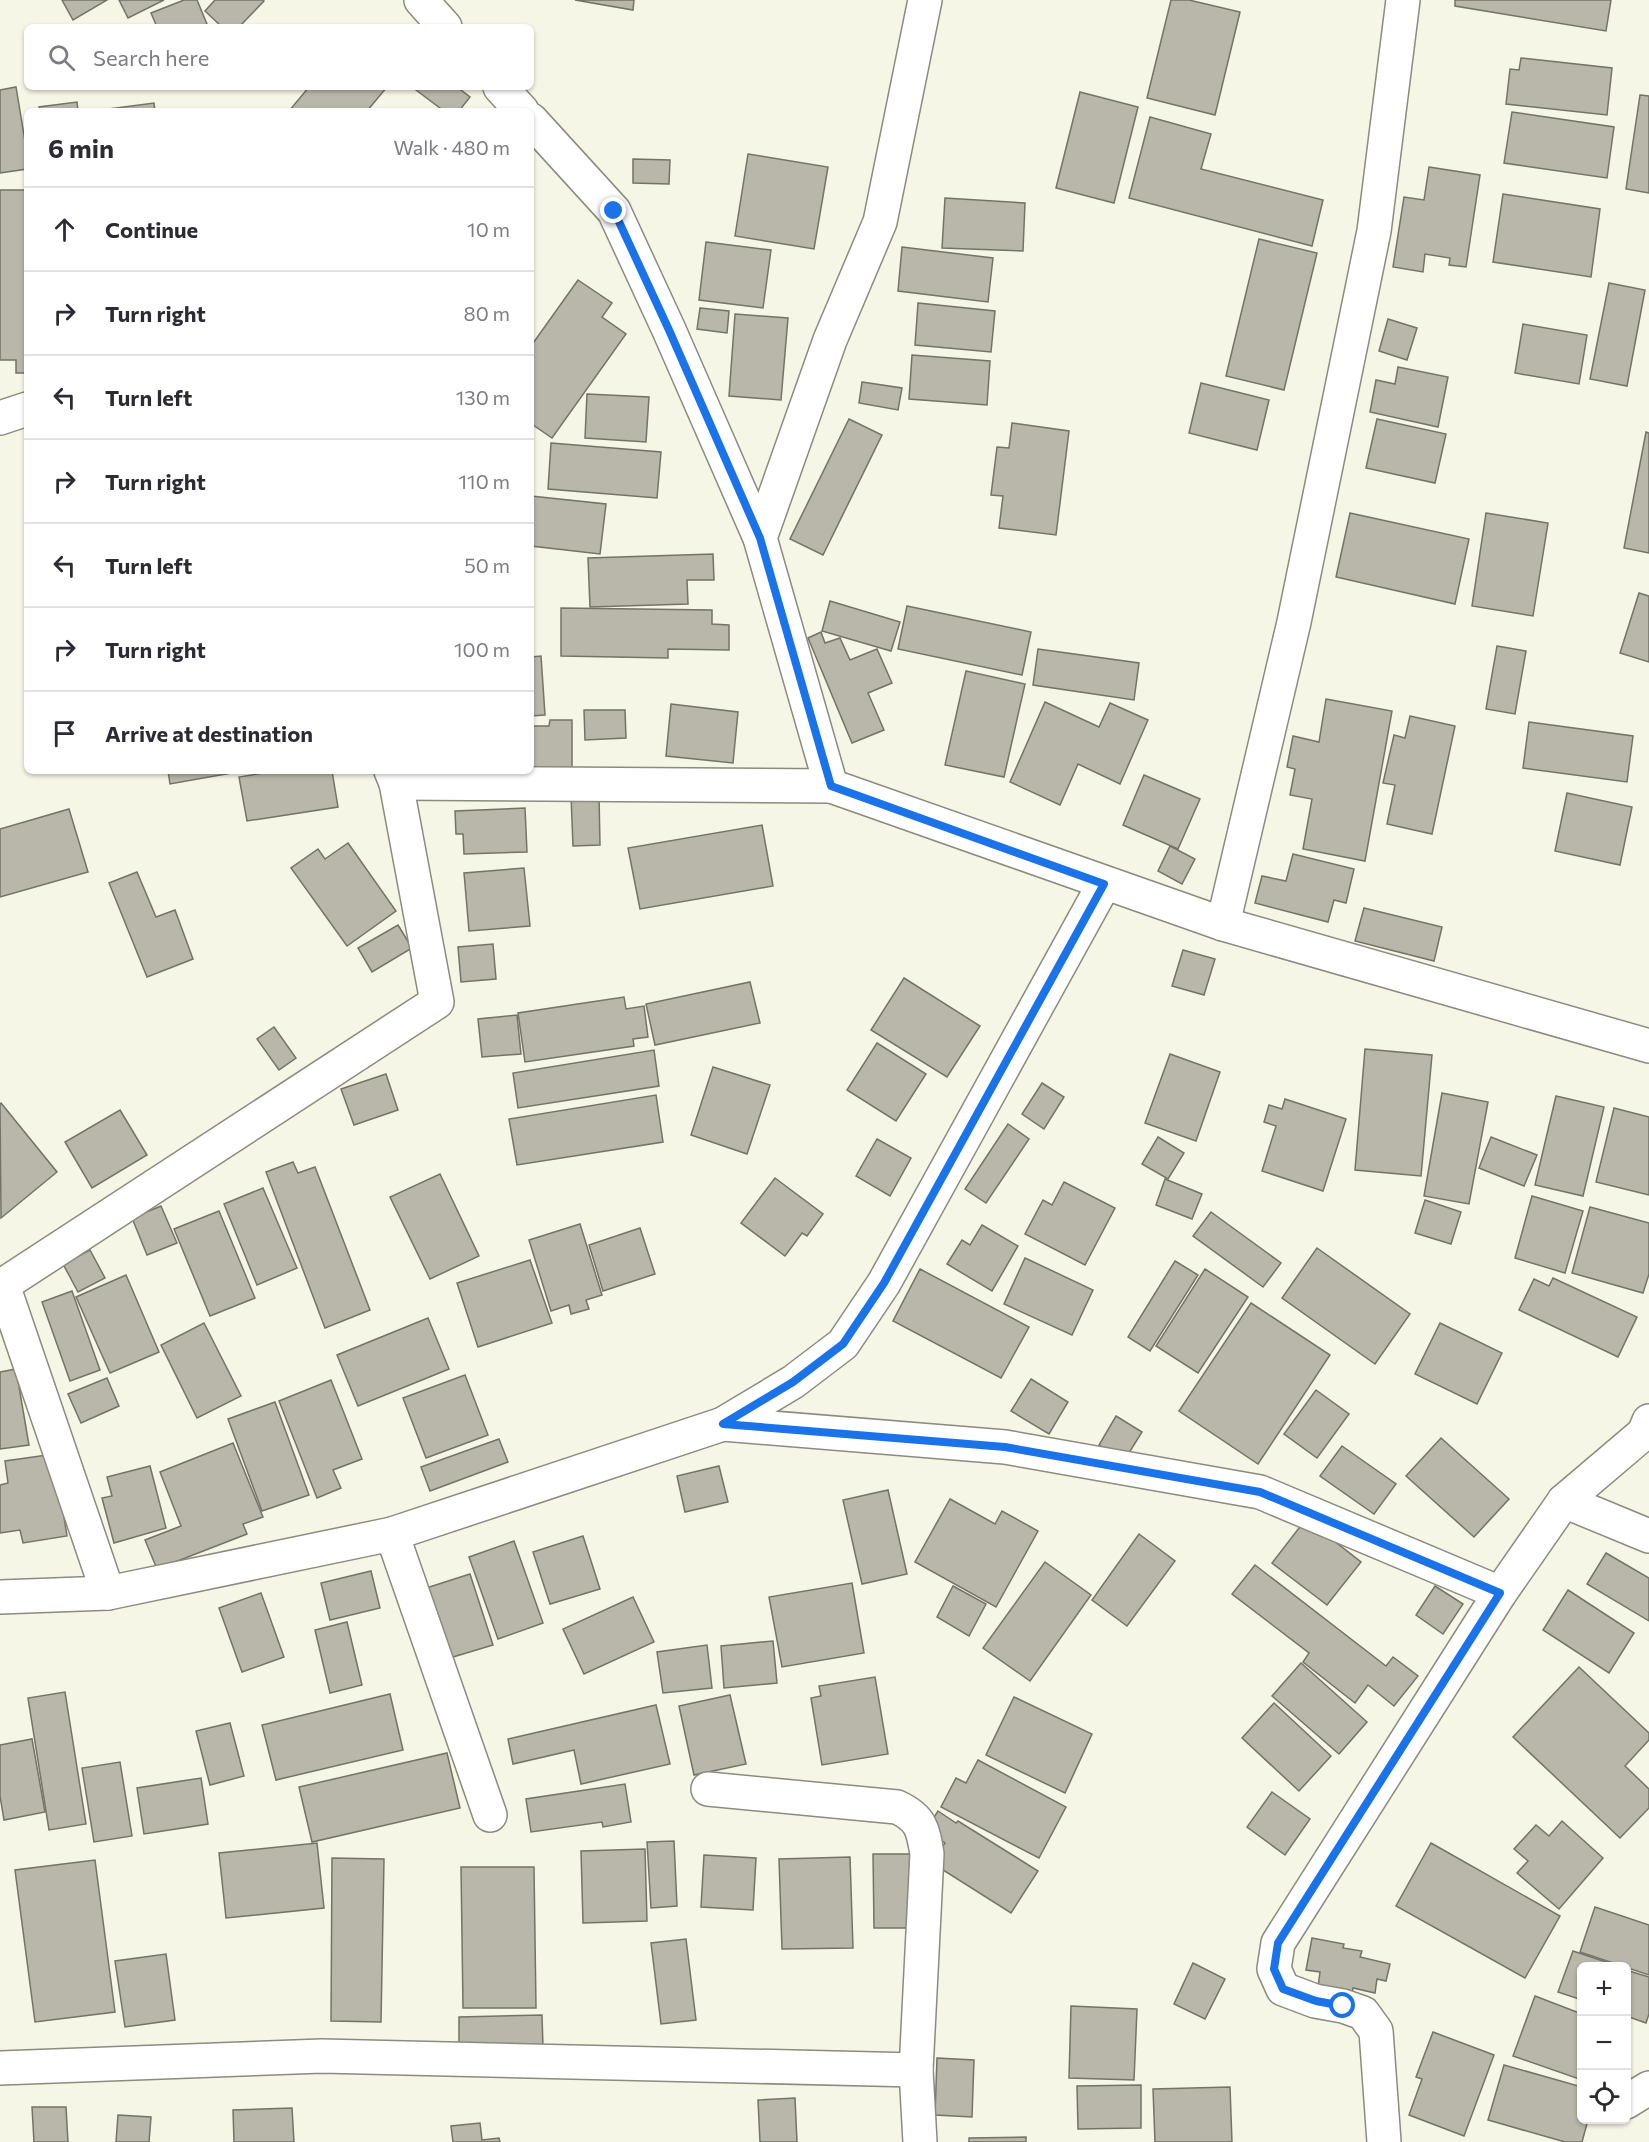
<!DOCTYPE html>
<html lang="en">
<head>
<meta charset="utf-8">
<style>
  body { margin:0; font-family:Commissioner,sans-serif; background:#f2f2f3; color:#2b2b33 }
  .controls { position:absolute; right:18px; bottom:18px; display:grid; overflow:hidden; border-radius:9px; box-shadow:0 2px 4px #0004 }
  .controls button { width:54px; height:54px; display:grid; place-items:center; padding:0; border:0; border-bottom:2px solid #e1e1e2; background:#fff; color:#2b2b33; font:30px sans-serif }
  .stop { position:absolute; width:18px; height:18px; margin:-14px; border:4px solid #1a73e8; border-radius:50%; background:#fff }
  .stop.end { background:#1a73e8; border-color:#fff; box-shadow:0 2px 6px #0008 }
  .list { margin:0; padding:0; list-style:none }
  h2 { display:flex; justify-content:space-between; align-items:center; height:78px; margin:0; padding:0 24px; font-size:26px }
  h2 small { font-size:20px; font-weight:400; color:#7c7c81 }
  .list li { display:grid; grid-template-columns:39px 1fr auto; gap:18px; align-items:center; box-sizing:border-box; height:84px; padding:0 24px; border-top:2px solid #e1e1e2 }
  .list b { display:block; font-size:22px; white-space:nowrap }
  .list em { font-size:20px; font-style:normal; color:#7c7c81 }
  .icon { flex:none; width:33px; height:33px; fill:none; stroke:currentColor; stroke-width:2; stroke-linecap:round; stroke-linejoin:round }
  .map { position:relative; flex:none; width:1649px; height:2142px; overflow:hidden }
  .search { position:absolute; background:#fff; box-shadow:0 2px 4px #0004; left:24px; top:24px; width:510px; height:66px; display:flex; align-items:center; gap:15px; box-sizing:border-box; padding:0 21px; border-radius:9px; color:#7c7c81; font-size:22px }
  .panel { position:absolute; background:#fff; box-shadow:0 2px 4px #0004; left:24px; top:108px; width:510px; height:666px; border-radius:9px }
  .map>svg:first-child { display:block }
</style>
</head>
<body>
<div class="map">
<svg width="1649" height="2142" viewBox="0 0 1649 2142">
  <rect width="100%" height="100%" fill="#f6f6e7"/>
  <g fill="#b8b7a9" stroke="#747367" stroke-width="1.5">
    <path d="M62,0H107L73,20Z"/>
    <path d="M119,0H164L128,18Z"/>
    <path d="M184,0H197L207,24L199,27H157L151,13Z"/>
    <path d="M215,0H263L264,1L239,27H222L205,11Z"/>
    <path d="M575,0H634L633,10Z"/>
    <path d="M1171,0H1189L1240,12L1215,115L1147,98Z"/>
    <path d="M1455,0H1611L1606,31L1455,6Z"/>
    <path d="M1521,58L1612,68L1607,115L1506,104L1510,69L1519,70Z"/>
    <path d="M16,87L27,153V169L0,173V90Z"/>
    <path d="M309,87H387L367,111H289Z"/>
    <path d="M412,87H457L470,97L459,111H444Z"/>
    <path d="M1080,92L1138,107L1114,203L1056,188Z"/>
    <path d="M1640,95L1649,96V193L1626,189Z"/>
    <path d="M77,102L78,111H40L39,107Z"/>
    <path d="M154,103L155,111H93Z"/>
    <path d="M1512,112L1614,127L1607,178L1504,163Z"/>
    <path d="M1150,117L1211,134L1201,169L1323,200L1312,246L1129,198Z"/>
    <path d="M748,154L828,167L814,249L735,236Z"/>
    <path d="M633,159L670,160L669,184L633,183Z"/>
    <path d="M1429,167L1480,175L1466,267L1449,265L1450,258L1425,254L1423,272L1393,267L1404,197L1424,200Z"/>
    <path d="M0,190H27V373H16V360H0Z"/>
    <path d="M1503,194L1600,209L1591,277L1493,262Z"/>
    <path d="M945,198L1025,203L1023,251L942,248Z"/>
    <path d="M1259,239L1317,253L1284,390L1226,376Z"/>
    <path d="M706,242L771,250L763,308L699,300Z"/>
    <path d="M902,247L993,258L988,302L898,291Z"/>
    <path d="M578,280L612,303L602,317L626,334L552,438L533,425L531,427V346Z"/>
    <path d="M1609,283L1645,290L1627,386L1590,379Z"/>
    <path d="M918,303L995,311L991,352L915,345Z"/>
    <path d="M700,308L729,311L727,333L697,329Z"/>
    <path d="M735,314L788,318L781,400L729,396Z"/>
    <path d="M1388,319L1417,328L1407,360L1379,351Z"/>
    <path d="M1523,324L1587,335L1579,384L1515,373Z"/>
    <path d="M912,355L990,361L987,405L909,399Z"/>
    <path d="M1398,367L1448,377L1438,427L1370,412L1376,380L1395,384Z"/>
    <path d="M862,382L902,388L898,410L859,403Z"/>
    <path d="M1201,383L1269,400L1257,450L1189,433Z"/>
    <path d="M587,394L649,397L646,442L585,438Z"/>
    <path d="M849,419L882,435L823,555L790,539Z"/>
    <path d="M1377,419L1446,434L1435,483L1366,468Z"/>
    <path d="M1012,423L1069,431L1056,535L999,528L1003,496L991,495L997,447L1009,448Z"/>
    <path d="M1646,432L1649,433V553L1624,548Z"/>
    <path d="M551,443L661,452L657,498L548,489Z"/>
    <path d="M531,496L606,504L600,554L531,546Z"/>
    <path d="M1350,513L1469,539L1455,604L1336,577Z"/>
    <path d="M1486,513L1548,523L1533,616L1472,606Z"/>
    <path d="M713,554L714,580H687L688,604L590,607L588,558Z"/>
    <path d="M1639,593L1649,596V662L1620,653Z"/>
    <path d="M830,601L900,622L891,651L822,631Z"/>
    <path d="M907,606L1031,632L1022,675L898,649Z"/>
    <path d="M561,608L712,610V624L729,625V650L668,649V658L561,656Z"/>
    <path d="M821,632L825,643L840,638L850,660L877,649L892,683L868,693L884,730L852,743L808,638Z"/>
    <path d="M1497,646L1526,651L1515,714L1486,709Z"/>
    <path d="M1038,649L1139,663L1134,700L1033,685Z"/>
    <path d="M541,656L545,715L531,716V657Z"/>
    <path d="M966,671L1025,684L1004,777L945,765Z"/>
    <path d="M1326,699L1392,711L1365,861L1303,849L1312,799L1290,795L1295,769L1287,767L1293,736L1319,742Z"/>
    <path d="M1045,702L1099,727L1110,703L1148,720L1120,784L1078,764L1060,805L1010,782Z"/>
    <path d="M671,704L738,712L733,763L666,756Z"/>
    <path d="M584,710H625L626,738L585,740Z"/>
    <path d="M1410,716L1455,726L1432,834L1387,824L1395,785L1383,783L1394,735L1405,738Z"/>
    <path d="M550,720H572V774L531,771V726H549Z"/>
    <path d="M1529,722L1633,736L1627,782L1523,768Z"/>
    <path d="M168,771H243L170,784Z"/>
    <path d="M276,771H332L338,807L247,821L239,777Z"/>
    <path d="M1144,775L1200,799L1178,849L1123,825Z"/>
    <path d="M1567,793L1632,807L1620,865L1555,851Z"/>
    <path d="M571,795H599L600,845L573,846Z"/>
    <path d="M525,808L527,852L464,854L463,834H456L455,811Z"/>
    <path d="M69,809L88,872L0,897V829Z"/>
    <path d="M762,825L773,886L640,909L628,848Z"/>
    <path d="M348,843L396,911L347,946L291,868L318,849L325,859Z"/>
    <path d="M1170,846L1195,859L1182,884L1158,871Z"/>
    <path d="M1293,854L1354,869L1346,903L1334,900L1328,922L1255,903L1262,876L1286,881Z"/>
    <path d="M524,868L530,926L469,931L464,873Z"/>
    <path d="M137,872L156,917L175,910L193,959L147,977L109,883Z"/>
    <path d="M1364,908L1442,927L1434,961L1355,941Z"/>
    <path d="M398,925L412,948L372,972L358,948Z"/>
    <path d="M493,944L496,979L461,982L458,947Z"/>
    <path d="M1183,950L1215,959L1204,995L1172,986Z"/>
    <path d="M904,978L980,1026L947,1077L871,1030Z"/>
    <path d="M750,982L760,1023L655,1045L646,1004Z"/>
    <path d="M624,997L626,1009L644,1006L648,1037L633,1039L634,1046L525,1062L518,1013Z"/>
    <path d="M517,1015L521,1054L482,1057L478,1019Z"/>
    <path d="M274,1027L296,1058L279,1070L257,1039Z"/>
    <path d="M877,1043L926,1074L896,1121L847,1090Z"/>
    <path d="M1365,1049L1432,1055L1421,1176L1355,1170Z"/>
    <path d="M654,1050L659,1086L518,1108L513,1073Z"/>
    <path d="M1170,1054L1220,1072L1196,1141L1145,1123Z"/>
    <path d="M713,1067L770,1085L747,1154L691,1135Z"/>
    <path d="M386,1074L398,1110L354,1125L341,1089Z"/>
    <path d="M1042,1083L1064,1097L1044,1129L1022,1114Z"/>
    <path d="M1442,1093L1488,1102L1469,1204L1424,1196Z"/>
    <path d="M656,1095L663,1142L517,1165L509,1119Z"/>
    <path d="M1556,1096L1604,1107L1583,1196L1535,1185Z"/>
    <path d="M1285,1099L1346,1119L1323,1191L1262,1171L1276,1126L1264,1122L1269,1105L1282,1109Z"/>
    <path d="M1,1103L57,1172L1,1218L0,1104Z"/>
    <path d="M1614,1108L1649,1117V1195L1596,1182Z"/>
    <path d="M120,1110L147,1155L92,1188L65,1142Z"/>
    <path d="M1008,1124L1029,1139L986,1203L965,1189Z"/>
    <path d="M1158,1137L1184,1153L1168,1179L1142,1164Z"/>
    <path d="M1491,1137L1537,1155L1524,1186L1479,1168Z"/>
    <path d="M877,1139L911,1158L890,1196L856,1176Z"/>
    <path d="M293,1162L298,1173L315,1167L370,1310L325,1328L266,1172Z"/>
    <path d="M440,1174L479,1256L430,1279L390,1197Z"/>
    <path d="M775,1178L823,1214L807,1236L802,1233L785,1256L741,1223Z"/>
    <path d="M1165,1179L1202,1194L1192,1219L1156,1205Z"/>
    <path d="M1064,1182L1115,1208L1085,1265L1025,1234L1043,1200L1052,1205Z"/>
    <path d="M263,1188L297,1268L257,1285L224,1204Z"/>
    <path d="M1532,1196L1583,1211L1565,1273L1515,1258Z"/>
    <path d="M1425,1200L1461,1212L1451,1244L1415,1233Z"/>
    <path d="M161,1206L177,1243L147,1255L132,1218Z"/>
    <path d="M1590,1207L1649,1223V1274L1643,1293L1572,1273Z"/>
    <path d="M219,1211L255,1298L210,1316L174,1229Z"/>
    <path d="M1211,1212L1281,1263L1263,1287L1193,1236Z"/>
    <path d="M580,1224L602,1295L586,1300L589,1309L571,1314L569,1305L551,1311L529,1240Z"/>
    <path d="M982,1225L1018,1246L992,1291L947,1264L962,1240L970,1245Z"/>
    <path d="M640,1228L655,1274L603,1291L589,1245Z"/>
    <path d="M1317,1248L1410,1314L1375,1364L1282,1298Z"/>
    <path d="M90,1250L105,1278L78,1292L63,1264Z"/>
    <path d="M1025,1258L1093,1290L1072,1335L1004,1304Z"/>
    <path d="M530,1260L552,1323L478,1347L457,1283Z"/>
    <path d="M1175,1261L1198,1275L1150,1351L1128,1337Z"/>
    <path d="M920,1269L1029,1327L1001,1378L893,1321Z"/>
    <path d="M1205,1269L1248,1297L1198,1373L1156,1346Z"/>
    <path d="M126,1275L159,1352L110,1373L76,1297Z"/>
    <path d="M1553,1278L1637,1317L1618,1357L1519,1310L1534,1279L1549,1286Z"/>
    <path d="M72,1291L100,1370L70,1381L42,1302Z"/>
    <path d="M1251,1303L1330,1355L1258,1464L1179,1411Z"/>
    <path d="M428,1318L449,1369L358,1406L337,1355Z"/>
    <path d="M204,1323L241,1396L197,1418L161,1345Z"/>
    <path d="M1440,1323L1502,1353L1477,1404L1415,1374Z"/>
    <path d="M16,1369L29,1445L0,1449V1372Z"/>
    <path d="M465,1375L488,1435L426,1458L403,1398Z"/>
    <path d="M107,1378L119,1406L81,1423L68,1394Z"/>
    <path d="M1031,1379L1068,1402L1049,1434L1011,1411Z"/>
    <path d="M331,1380L362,1459L333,1470L341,1488L317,1498L279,1401Z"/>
    <path d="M1316,1390L1349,1414L1317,1458L1284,1434Z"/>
    <path d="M275,1402L309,1495L262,1511L228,1419Z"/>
    <path d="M1116,1416L1142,1432L1124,1461L1099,1445Z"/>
    <path d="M1441,1438L1509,1499L1474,1537L1406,1476Z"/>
    <path d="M499,1439L508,1462L430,1491L421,1467Z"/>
    <path d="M233,1443L263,1517L243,1524L247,1534L157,1569L145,1540L181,1526L160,1472Z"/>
    <path d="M1342,1446L1396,1484L1374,1514L1320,1476Z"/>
    <path d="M54,1454L67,1536L23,1543L20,1530L0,1533V1485L8,1483L5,1461Z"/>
    <path d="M150,1466L166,1528L114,1543L102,1498L112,1496L107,1477Z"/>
    <path d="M719,1466L728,1502L685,1512L677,1476Z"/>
    <path d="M888,1490L907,1574L862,1584L843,1500Z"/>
    <path d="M950,1499L995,1524L1002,1511L1038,1531L996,1607L915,1562Z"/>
    <path d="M1306,1519L1361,1562L1327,1605L1272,1563Z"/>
    <path d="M1139,1534L1175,1561L1127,1626L1092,1600Z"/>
    <path d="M583,1536L600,1589L550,1604L533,1552Z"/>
    <path d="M514,1541L543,1623L498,1639L469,1557Z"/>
    <path d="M1606,1553L1649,1578V1621L1587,1584Z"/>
    <path d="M1045,1562L1091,1595L1030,1681L983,1648Z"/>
    <path d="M1255,1565L1386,1666L1393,1657L1418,1676L1394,1706L1368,1685L1355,1703L1303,1662L1309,1653L1232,1594Z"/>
    <path d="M371,1571L380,1608L330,1620L321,1583Z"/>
    <path d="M470,1574L493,1645L443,1660L420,1590Z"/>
    <path d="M852,1583L864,1653L782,1667L769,1597Z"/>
    <path d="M953,1586L986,1604L969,1636L937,1617Z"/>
    <path d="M1435,1586L1463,1604L1443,1634L1416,1615Z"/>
    <path d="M1568,1590L1634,1633L1609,1673L1543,1630Z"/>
    <path d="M261,1593L284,1657L242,1672L219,1608Z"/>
    <path d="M633,1597L654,1642L584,1674L563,1629Z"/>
    <path d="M347,1622L362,1685L330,1693L315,1630Z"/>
    <path d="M773,1641L777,1683L724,1688L721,1646Z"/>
    <path d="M707,1645L712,1688L663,1693L657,1652Z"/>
    <path d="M1301,1663L1367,1722L1339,1754L1272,1696Z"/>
    <path d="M1579,1667L1649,1733V1740L1625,1766L1649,1789V1808L1620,1838L1513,1737Z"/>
    <path d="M875,1677L888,1754L822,1765L811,1698L821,1696L819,1686Z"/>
    <path d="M65,1692L86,1824L49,1830L28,1698Z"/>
    <path d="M390,1694L403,1750L276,1780L262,1725Z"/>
    <path d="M730,1695L746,1764L694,1775L679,1706Z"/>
    <path d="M1014,1697L1092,1734L1065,1793L986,1755Z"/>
    <path d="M1274,1703L1331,1756L1299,1791L1242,1738Z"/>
    <path d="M656,1705L670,1764L581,1784L574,1750L513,1764L508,1739Z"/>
    <path d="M230,1723L244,1776L210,1785L196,1731Z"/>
    <path d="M32,1739L45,1812L4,1820L0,1796V1745Z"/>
    <path d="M447,1753L460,1808L312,1842L299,1787Z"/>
    <path d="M978,1760L1066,1807L1039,1858L941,1807L956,1778L966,1783Z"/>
    <path d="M120,1762L132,1836L94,1842L82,1768Z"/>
    <path d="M201,1778L208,1824L144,1834L137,1788Z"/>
    <path d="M625,1784L631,1822L603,1827L602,1822L531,1832L526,1799Z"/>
    <path d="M1272,1792L1310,1819L1285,1855L1247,1827Z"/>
    <path d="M938,1811L956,1823L958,1821L1038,1871L1011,1913L932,1863L945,1843L926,1830Z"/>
    <path d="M1562,1821L1603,1858L1559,1909L1517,1873L1528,1861L1514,1849L1536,1825L1549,1836Z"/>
    <path d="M674,1841L677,1906L651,1908L647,1842Z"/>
    <path d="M317,1843L324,1908L226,1918L219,1853Z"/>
    <path d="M1431,1843L1560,1916L1525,1978L1396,1906Z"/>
    <path d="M645,1849L647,1921L583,1923L581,1851Z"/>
    <path d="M873,1854H917L918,1928H874Z"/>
    <path d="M704,1855L756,1858L753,1910L701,1907Z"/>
    <path d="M850,1857L853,1948L782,1949L779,1859Z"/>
    <path d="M332,1858L384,1859L381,2022L331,2021Z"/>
    <path d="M95,1860L115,2012L35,2022L15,1870Z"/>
    <path d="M461,1867H534L536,2008H463Z"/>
    <path d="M1595,1907L1649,1925V1975L1580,1952Z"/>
    <path d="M1312,1938L1344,1944L1343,1948L1362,1951L1360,1957L1390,1964L1386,1981L1377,1979L1375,1993L1353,1988L1352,1994L1318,1987L1320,1972L1306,1970Z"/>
    <path d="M686,1939L696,2020L661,2024L651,1943Z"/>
    <path d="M1573,1951L1618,1966H1582V2000L1558,1992Z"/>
    <path d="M166,1954L175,2020L125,2027L115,1961Z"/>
    <path d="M1193,1963L1225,1979L1205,2019L1174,2004Z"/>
    <path d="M1626,1970L1649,1977V2014L1646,2023L1626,2016Z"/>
    <path d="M1535,1996L1582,2014V2080L1513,2056Z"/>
    <path d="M1071,2006L1137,2009L1134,2080L1069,2078Z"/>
    <path d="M542,2015L543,2047L459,2050V2017Z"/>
    <path d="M1433,2032L1494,2055L1464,2136L1409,2115L1422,2079L1416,2077Z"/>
    <path d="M937,2058L974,2060L972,2117L935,2115Z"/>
    <path d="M1504,2065L1582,2087V2120H1588L1582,2142H1565L1488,2120Z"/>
    <path d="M1141,2085V2128L1078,2129L1077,2086Z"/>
    <path d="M1230,2087L1232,2142H1155L1153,2089Z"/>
    <path d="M795,2098L797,2142H760L758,2100Z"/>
    <path d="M32,2107H66L68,2142H34Z"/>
    <path d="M292,2108L294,2142H234L233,2110Z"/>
    <path d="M118,2115L151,2117L149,2142H116Z"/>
    <path d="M480,2123L482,2140L499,2138L500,2142H453L451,2126Z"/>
    <path d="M1026,2137V2142H969V2138Z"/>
  </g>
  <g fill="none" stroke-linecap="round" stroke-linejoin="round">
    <defs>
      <g id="street">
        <path d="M421,0L445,27"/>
        <path d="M500,87L522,111"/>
        <path d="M531,120L614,211L669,330L760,538L831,786L1223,924L1649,1046"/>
        <path d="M0,418L27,409"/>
        <path d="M760,538L830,340L880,222L925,0"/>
        <path d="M391,771L396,783L831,786"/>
        <path d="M1223,924L1294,622L1374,231L1403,0"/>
        <path d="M723,1424L1005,1447L1260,1492L1500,1593"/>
        <path d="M1564,1501L1649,1536"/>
        <path d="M392,1534L490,1815"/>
        <path d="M108,1593L3,1285L437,1002L396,783"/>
        <path d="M0,1597L108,1593L392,1534L723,1424L793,1382L843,1344L884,1283L1104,884"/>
        <path d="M708,1789L897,1807C921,1818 923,1829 927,1854L916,2070L920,2142"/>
        <path d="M0,2068L322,2056L916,2070"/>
        <path d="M1626,2102L1649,2088"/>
        <path d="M1384,2142L1376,2031L1363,2013L1343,2006L1315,2001L1283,1989L1274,1969L1278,1943L1500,1593L1564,1501L1644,1433L1649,1421"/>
      </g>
    </defs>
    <use href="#street" stroke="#8c8b7e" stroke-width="36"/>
    <use href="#street" stroke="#fff" stroke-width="33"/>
  </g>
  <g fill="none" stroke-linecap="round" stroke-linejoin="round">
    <path stroke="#1a73e8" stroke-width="8" d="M614,211L669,330L760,538L831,786L1104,884L884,1283L843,1344L793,1382L723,1424L1005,1447L1260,1492L1500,1593L1278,1943L1274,1969L1283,1989L1316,2001L1343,2006"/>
  </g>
</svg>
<div class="controls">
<button>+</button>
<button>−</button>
<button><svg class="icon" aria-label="locate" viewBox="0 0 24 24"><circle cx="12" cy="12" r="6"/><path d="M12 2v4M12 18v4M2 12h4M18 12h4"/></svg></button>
</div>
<div class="stop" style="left:1343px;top:2006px"></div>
<div class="stop end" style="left:614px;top:211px"></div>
<div class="search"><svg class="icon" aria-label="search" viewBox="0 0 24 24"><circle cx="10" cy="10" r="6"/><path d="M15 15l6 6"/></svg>Search here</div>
<section class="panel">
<h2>6 min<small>Walk · 480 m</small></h2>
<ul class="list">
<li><svg class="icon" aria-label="ahead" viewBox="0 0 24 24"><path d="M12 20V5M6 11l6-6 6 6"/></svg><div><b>Continue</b></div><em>10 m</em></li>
<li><svg class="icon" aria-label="right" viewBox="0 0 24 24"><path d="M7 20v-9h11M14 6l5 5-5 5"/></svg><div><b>Turn right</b></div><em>80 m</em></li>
<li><svg class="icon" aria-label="left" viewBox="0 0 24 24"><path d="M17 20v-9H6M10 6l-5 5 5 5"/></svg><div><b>Turn left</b></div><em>130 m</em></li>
<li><svg class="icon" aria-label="right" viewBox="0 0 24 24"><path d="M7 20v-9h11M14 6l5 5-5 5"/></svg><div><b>Turn right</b></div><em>110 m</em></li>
<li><svg class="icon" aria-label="left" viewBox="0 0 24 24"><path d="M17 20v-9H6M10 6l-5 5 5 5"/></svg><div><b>Turn left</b></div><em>50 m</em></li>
<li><svg class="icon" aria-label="right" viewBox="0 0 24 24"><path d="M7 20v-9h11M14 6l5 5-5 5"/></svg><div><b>Turn right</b></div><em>100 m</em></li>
<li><svg class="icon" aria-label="arrive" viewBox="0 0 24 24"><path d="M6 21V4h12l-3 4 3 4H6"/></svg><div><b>Arrive at destination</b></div></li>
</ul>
</section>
</div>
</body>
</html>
